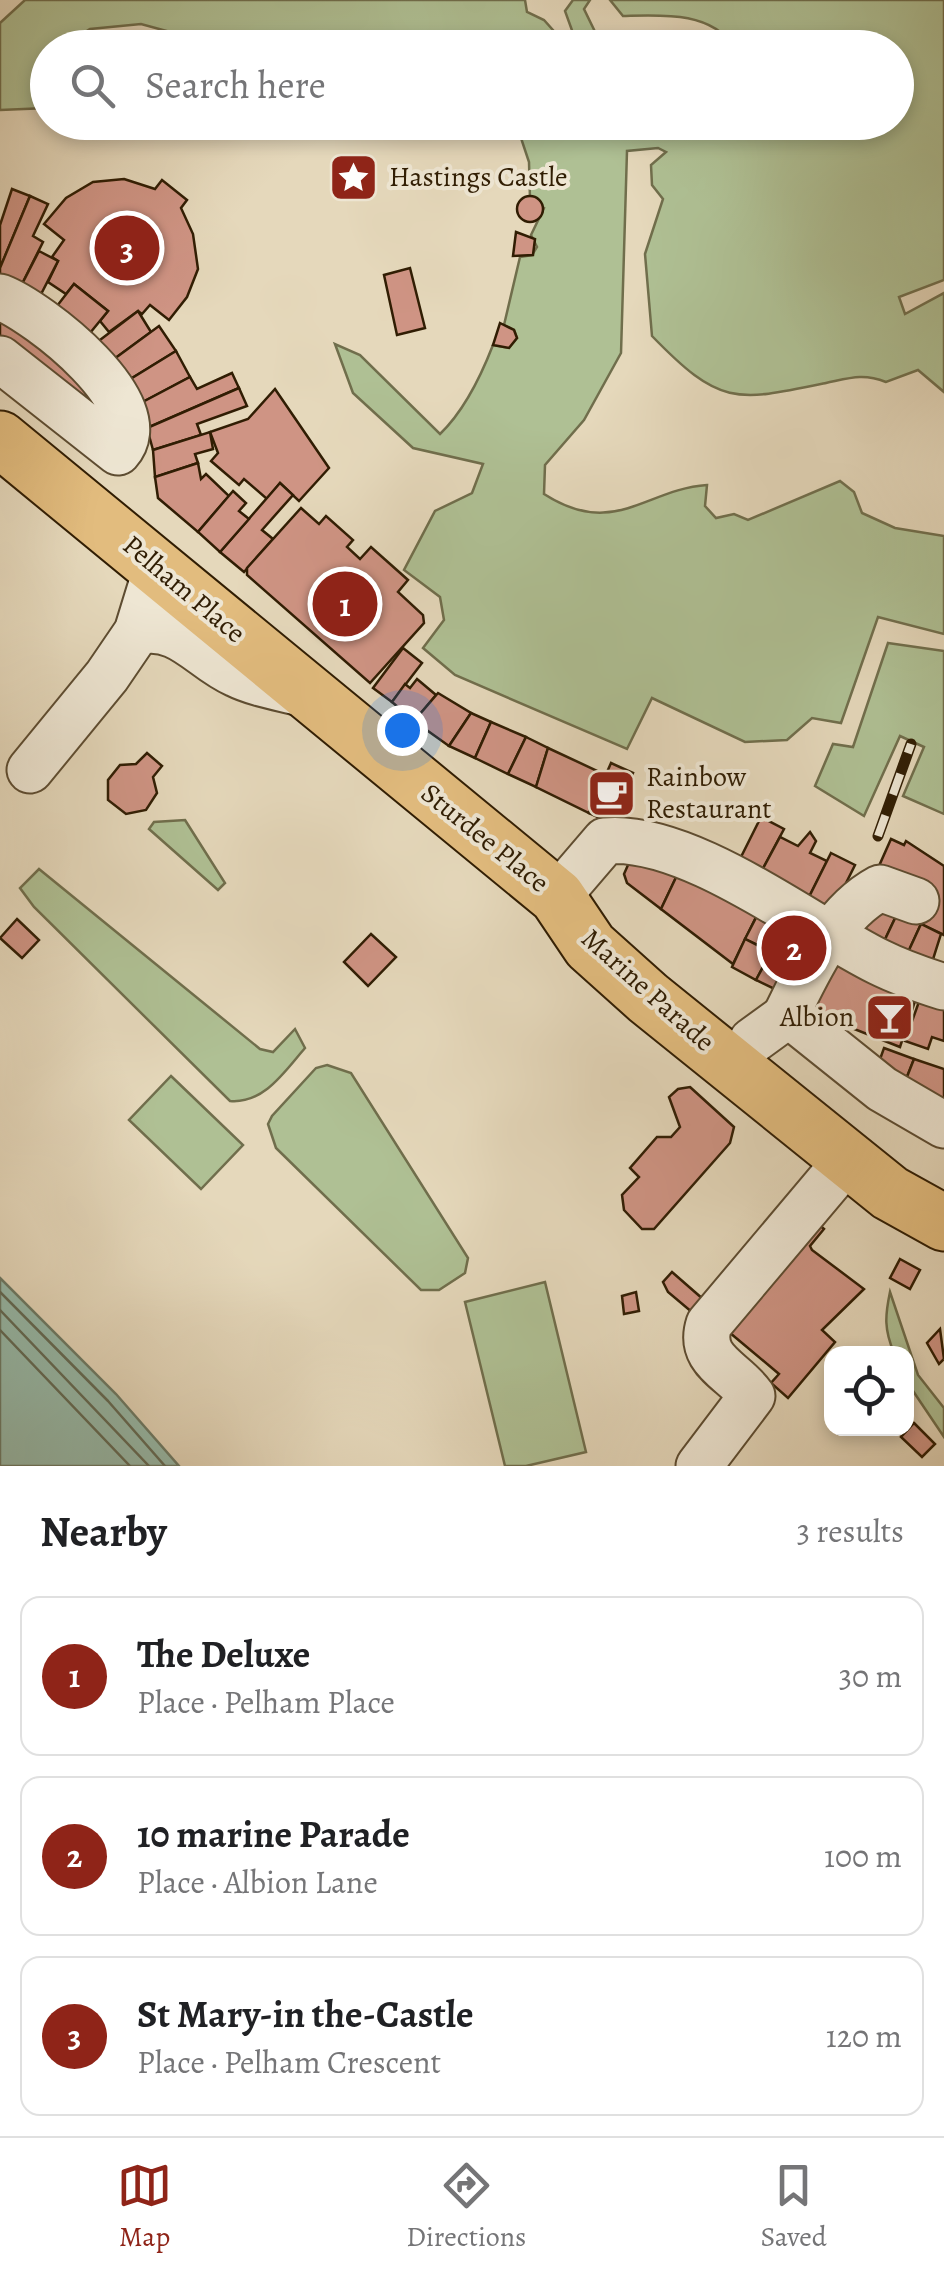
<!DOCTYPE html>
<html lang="en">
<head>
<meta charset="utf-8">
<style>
  body { margin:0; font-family:Alegreya,serif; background:#f6f6f6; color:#202124 }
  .controls { position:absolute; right:30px; bottom:30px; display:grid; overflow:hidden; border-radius:20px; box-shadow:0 5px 15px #0003 }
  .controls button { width:90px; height:90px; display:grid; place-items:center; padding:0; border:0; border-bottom:2px solid #e0e0e0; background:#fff; color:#202124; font:50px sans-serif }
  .you { position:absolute; left:402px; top:730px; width:35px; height:35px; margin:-25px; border:8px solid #fff; border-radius:50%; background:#1a73e8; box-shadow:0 0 0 15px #1a73e833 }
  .badge { display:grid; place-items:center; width:65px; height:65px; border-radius:50%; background:#8f2418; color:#fff; font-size:32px; font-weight:700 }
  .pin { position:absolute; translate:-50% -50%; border:5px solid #fff; box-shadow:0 2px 10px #0006 }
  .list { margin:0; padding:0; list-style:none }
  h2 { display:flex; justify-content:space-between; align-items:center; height:130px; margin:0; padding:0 40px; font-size:42px }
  h2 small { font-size:32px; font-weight:400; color:#757577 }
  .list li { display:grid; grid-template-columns:65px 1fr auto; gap:30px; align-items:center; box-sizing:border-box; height:160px; margin:0 20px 20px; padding:0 20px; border:2px solid #e0e0e0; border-radius:20px }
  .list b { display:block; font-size:38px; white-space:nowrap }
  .list p { margin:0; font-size:32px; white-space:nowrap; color:#757577 }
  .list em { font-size:32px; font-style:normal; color:#757577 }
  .icon { flex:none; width:55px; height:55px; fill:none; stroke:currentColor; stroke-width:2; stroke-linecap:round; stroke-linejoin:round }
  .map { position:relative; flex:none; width:944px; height:1466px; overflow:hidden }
  .search { position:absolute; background:#fff; box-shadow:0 5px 15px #0003; left:30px; right:30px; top:30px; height:110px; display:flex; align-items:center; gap:25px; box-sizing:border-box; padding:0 35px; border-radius:55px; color:#757577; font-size:38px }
  .sheet { height:670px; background:#fff }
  nav { display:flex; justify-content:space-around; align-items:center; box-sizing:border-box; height:140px; border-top:2px solid #e0e0e0; background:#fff; font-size:28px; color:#757577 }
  nav a { display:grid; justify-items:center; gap:5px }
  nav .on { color:#8f2418 }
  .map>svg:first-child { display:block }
</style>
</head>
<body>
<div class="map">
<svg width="944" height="1466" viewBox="0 0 944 1466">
  <rect width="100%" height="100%" fill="#e5d8bb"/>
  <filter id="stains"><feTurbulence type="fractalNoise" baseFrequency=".002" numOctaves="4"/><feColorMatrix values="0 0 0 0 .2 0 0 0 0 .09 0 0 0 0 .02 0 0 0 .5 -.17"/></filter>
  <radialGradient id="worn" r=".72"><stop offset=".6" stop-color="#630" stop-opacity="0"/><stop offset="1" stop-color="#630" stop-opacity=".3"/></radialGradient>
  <g fill="#afc094" stroke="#706e4c" stroke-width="2.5">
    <path d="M25,0H525L527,12L544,20L568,47H428L382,37L381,42L370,40L369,47L229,48L141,24L90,29L62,47L48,48L47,63L38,74L40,88L47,92V108L0,110V23Z"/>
    <path d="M573,0H590L584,9L600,42L608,47H578L565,11Z"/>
    <path d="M610,0H944V280L899,297L905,314L944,293V392L918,370L886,382C863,373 850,378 826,383C735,402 720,406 652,336L645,254L663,199L652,185L651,165L666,152L658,148L627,151L621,353L584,420L545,465L544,494C614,539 646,489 707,485L705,506L716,518L734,514L748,520L840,481L854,492L862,513L895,528L944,536V634L878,617L841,723L812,718L787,740L745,742L652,698L627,749L455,675L423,648L444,620L440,597L404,570L435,511L472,493L483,464L413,448L353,393L335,344L360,355L440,434C465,410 481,376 493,345L509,348L517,338L514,330L504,325L520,257L532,255L537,247L531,235L544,208L530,199L529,162L516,123H595L598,131L600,122H896V48L734,47C711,11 661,15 623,16Z"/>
    <path d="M888,643L944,651V814L903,796L924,747L900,736L864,816L815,786L833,744L853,747Z"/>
    <path d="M185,820L225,883L218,890L149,829L154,822Z"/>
    <path d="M39,869L260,1049L273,1052L295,1029L305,1048C285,1071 264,1104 230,1101L34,907L20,888Z"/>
    <path d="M327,1065L351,1073L468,1258L465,1273L439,1290H421L276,1148L268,1124L272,1116L316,1068Z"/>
    <path d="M171,1076L243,1145L201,1189L129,1120Z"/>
    <path d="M545,1282L586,1452L526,1466H505L465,1302Z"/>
    <path d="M890,1292L918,1375L944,1408V1437L907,1382L906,1354L894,1353C884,1329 885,1316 890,1292Z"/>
  </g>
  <path fill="#97bbab" stroke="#6e7c68" stroke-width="2.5" d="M0,1278L116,1394L179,1466H0Z"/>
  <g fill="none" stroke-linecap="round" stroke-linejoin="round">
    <g stroke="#646c57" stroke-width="2.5">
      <path d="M0,1292L108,1401L165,1466"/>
      <path d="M0,1310L149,1466"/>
      <path d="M0,1330L130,1466"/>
    </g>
  </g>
  <g fill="#cf9484" stroke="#301d03" stroke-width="2.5">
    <path d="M381,37L428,46V48H369L370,40L381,42Z"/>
    <path d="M273,122H364L363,128L342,123L341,128L272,127Z"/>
    <path d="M124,179L155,189L162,180L187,200L181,208L193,234L198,269L187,297L169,320L150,305L142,314L138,311L109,332L100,321L108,311L74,284L66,294L48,282L58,261L52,257L64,240L44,224L66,198L93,182Z"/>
    <path d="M12,189L30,196L0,268V225Z"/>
    <path d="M30,196L48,204L33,236L43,242L19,290L0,282V268Z"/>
    <circle cx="530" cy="209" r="13"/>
    <path d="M516,232L535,239L533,255L513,256Z"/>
    <path d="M39,251L58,261L38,300L19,290Z"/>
    <path d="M410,268L425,328L397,335L384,275Z"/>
    <path d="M74,284L108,311L90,333L57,306Z"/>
    <path d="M0,305L95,383L97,416L0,340Z"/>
    <path d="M138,311L151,332L110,362L96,343Z"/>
    <path d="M500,323L514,330L517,338L509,348L493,345Z"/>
    <path d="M159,326L176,351L124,383L110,362Z"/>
    <path d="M176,351L190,377L137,405L124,383Z"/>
    <path d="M232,373L239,388L147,428L137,405L190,377L197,389Z"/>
    <path d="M239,388L247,406L197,424L201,435L153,450L147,428Z"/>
    <path d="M275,389L329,468L299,501L280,483L267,499L244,479L239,485L211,461L218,453L210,432L248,419Z"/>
    <path d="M210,432L213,449L195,454L198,463L155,477L153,450Z"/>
    <path d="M198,463L201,479L206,474L229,496L198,532L158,498L155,477Z"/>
    <path d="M280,483L293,495L262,530L273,539L244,572L220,552Z"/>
    <path d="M233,491L246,503L239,511L249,519L220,552L198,532Z"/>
    <path d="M301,508L319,524L326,516L353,540L347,547L360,559L371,547L408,580L398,592L423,615L424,623L370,683L247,575V568Z"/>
    <path d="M403,648L422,663L392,702L373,688Z"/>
    <path d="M417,679L436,695L414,721L392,702L405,684L410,688Z"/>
    <path d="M438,693L471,713L449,746L414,721Z"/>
    <path d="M471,713L491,722L475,758L449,746Z"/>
    <path d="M491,722L526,737L508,774L475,758Z"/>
    <path d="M526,737L548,748L536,787L508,774Z"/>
    <path d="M548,748L606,775L589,813L536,787Z"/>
    <path d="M147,753L162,766L153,777L157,793L146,810L126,814L108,800V780L120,765L136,764Z"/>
    <path d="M611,763L633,773L611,823L589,813Z"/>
    <path d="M761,817L784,829L759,876L737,865Z"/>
    <path d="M810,832L816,841L810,853L827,861L807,901L759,876L780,837L798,846Z"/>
    <path d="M891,839L904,845L906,841L944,866V935L921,924L935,896L879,866Z"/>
    <path d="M831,853L855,865L831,913L807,901Z"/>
    <path d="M638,861L680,869L661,909L627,883L624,874L628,865Z"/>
    <path d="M680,869L757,915L733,964L661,909Z"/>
    <path d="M875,900L898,912L880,950L849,924Z"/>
    <path d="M759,912L770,917L766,926L781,933L772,952L745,939Z"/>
    <path d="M898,912L921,924L904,961L880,950Z"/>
    <path d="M17,919L39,940L22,958L0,938Z"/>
    <path d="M921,924L941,934L929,972L904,961Z"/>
    <path d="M784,928L816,944L797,966L772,952Z"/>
    <path d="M371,934L396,957L368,986L344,962Z"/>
    <path d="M745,939L771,952L756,980L732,967Z"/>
    <path d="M771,952L797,966L783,993L756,980Z"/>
    <path d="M832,958L916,998L900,1047L806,1010Z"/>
    <path d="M921,996L944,1005V1041L932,1037L928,1049L905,1041Z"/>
    <path d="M884,1048L914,1059L903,1087L874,1076Z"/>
    <path d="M914,1059L944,1069V1103L903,1087Z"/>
    <path d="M690,1087L734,1127L730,1143L654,1229H642L624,1210L622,1195L639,1177L630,1168L657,1137H671L680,1127L669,1097L678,1089Z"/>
    <path d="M808,1215L824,1229L810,1246L812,1250L864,1289L822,1330L835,1342L788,1398L771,1383L779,1374L717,1322Z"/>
    <path d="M900,1259L920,1270L910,1289L890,1278Z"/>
    <path d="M672,1272L704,1300L693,1313L668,1292L663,1282Z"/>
    <path d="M636,1292L639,1311L624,1314L622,1296Z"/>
    <path d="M940,1329L944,1359L939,1364L927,1343Z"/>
    <path d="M914,1423L935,1444L922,1457L901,1437Z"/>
  </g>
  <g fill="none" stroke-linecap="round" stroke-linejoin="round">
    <defs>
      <g id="minor">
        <path d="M0,297C39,312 160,406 118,452L0,359"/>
        <path d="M137,632C180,622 200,658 236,674C256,684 283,688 305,694"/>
        <path d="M30,770L107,676L137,632L157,567"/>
        <path d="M557,897L605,841C688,833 806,926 879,962C899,972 922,980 944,987"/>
        <path d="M785,1017C808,971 832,914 880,888L916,901"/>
        <path d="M785,1017L797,1021L882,1089L944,1125"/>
        <path d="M752,1041L785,1017"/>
        <path d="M699,1466L752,1396C735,1371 697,1361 709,1324L848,1159"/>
      </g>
      <path id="highway" d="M0,439L557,897L590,946L648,998L890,1193L944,1223"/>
    </defs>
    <use href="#minor" stroke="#5d4c31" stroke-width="49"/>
    <use href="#highway" stroke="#301d03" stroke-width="59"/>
    <use href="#minor" stroke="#eee6d3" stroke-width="45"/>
    <use href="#highway" stroke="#e2bc7e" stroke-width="55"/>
    <defs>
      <path id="rail" d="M878,836L911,744"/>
    </defs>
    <use href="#rail" stroke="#301d03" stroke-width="11"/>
    <use href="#rail" stroke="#eee6d3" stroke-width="8" stroke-dasharray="22" stroke-linecap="butt"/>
  </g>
  <defs>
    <symbol id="sight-square" viewBox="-11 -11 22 22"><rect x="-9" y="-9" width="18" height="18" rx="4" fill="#8f2418" stroke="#eee6d3"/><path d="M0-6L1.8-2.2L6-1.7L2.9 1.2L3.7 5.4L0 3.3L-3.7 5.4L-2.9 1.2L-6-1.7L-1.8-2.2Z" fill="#fff"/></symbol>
    <symbol id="cafe-square" viewBox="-11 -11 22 22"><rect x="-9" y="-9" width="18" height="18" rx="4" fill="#8f2418" stroke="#eee6d3"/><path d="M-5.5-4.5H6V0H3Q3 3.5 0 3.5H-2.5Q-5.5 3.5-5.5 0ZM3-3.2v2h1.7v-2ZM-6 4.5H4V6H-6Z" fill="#fff"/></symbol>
    <symbol id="bar-square" viewBox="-11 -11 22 22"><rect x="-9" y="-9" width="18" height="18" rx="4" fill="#8f2418" stroke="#eee6d3"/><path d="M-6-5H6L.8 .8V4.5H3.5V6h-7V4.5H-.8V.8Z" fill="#fff"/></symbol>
  </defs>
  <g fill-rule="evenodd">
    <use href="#sight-square" x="326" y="150" width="55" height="55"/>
    <use href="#cafe-square" x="584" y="766" width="55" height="55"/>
    <use href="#bar-square" x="862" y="990" width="55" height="55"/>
  </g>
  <g text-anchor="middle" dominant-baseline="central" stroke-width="8" stroke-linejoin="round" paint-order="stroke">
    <g font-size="28" fill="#301d03" stroke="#eee6d3" text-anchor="start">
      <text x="389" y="177">Hastings Castle</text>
      <text x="646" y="777">Rainbow<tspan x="646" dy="32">Restaurant</tspan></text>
      <text x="854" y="1017" text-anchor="end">Albion</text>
    </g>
    <g font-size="28" fill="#301d03" stroke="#eee6d3">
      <text transform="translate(184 589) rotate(40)">Pelham Place</text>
      <text transform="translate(485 838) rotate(39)">Sturdee Place</text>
      <text transform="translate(648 990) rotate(42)">Marine Parade</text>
    </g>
  </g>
  <rect width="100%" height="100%" filter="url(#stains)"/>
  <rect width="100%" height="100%" fill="url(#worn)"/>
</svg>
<div class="controls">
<button><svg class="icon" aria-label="locate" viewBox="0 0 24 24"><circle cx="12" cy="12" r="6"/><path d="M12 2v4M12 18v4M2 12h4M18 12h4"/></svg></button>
</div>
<div class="you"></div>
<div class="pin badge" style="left:345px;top:604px">1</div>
<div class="pin badge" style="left:794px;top:948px">2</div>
<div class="pin badge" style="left:127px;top:248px">3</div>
<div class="search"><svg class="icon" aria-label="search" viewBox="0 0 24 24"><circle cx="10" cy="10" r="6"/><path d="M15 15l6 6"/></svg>Search here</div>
</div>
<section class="sheet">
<h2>Nearby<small>3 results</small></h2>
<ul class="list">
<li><span class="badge">1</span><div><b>The Deluxe</b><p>Place · Pelham Place</p></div><em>30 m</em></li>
<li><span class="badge">2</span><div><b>10 marine Parade</b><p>Place · Albion Lane</p></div><em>100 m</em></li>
<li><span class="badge">3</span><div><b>St Mary-in the-Castle</b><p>Place · Pelham Crescent</p></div><em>120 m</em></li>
</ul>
</section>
<nav>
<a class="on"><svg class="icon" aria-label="map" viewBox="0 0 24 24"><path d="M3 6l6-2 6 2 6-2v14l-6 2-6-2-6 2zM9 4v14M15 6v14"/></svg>Map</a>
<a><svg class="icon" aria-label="directions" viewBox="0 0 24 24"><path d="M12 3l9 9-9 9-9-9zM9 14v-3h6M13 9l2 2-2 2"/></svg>Directions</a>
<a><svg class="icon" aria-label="saved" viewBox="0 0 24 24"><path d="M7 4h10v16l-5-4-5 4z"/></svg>Saved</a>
</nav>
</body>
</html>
